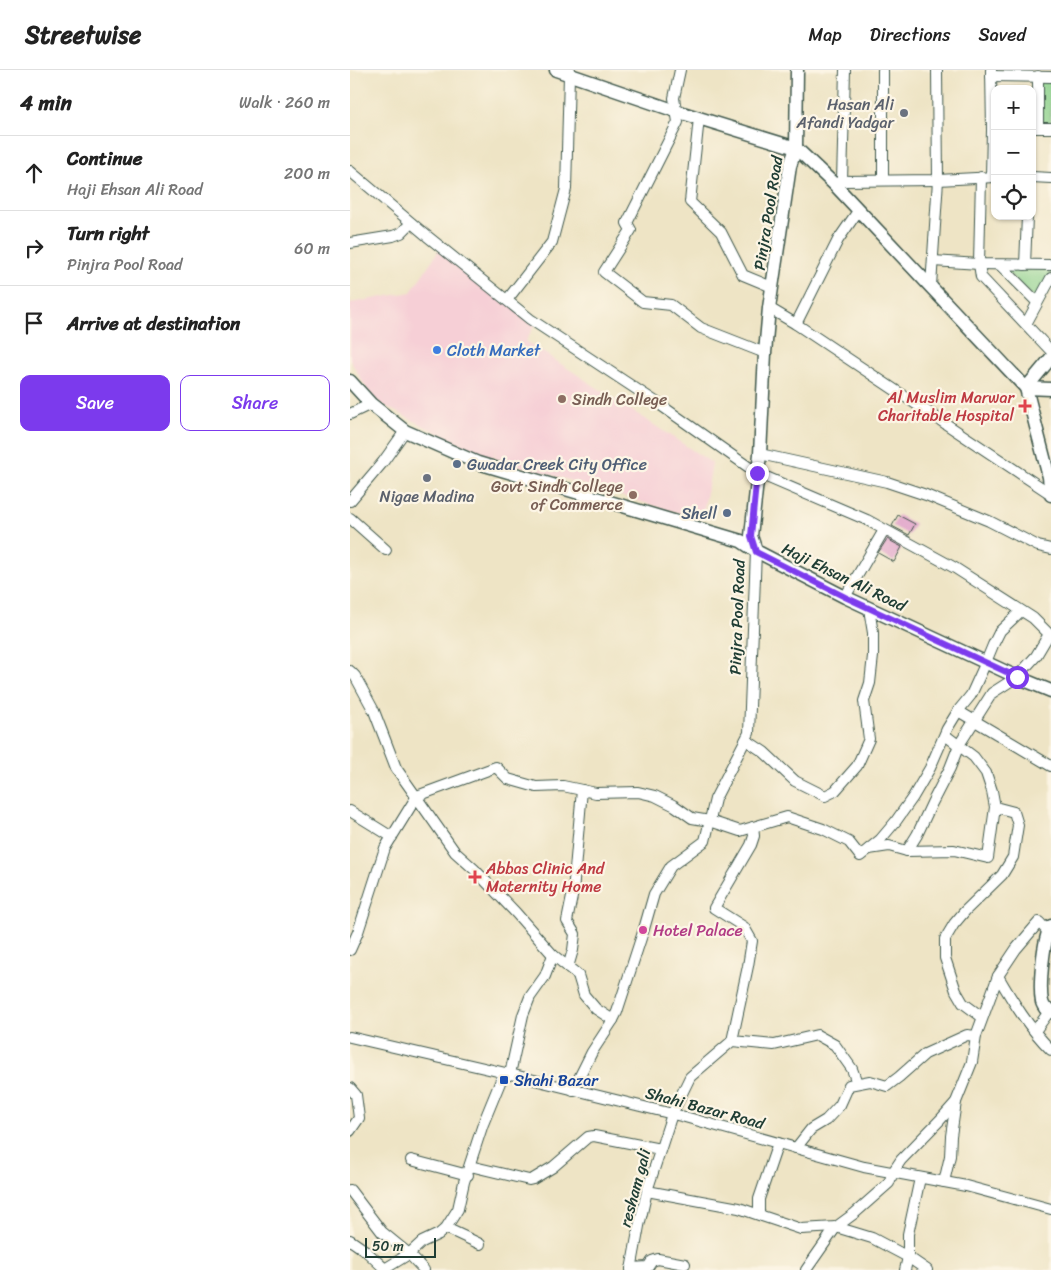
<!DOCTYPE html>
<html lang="en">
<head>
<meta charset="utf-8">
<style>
  body { margin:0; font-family:Sriracha,sans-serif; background:#f6f6f6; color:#222 }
  .controls { position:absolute; right:15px; top:15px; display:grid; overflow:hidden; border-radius:10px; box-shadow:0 1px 4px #0004 }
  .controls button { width:45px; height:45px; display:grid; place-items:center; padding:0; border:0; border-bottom:1px solid #e0e0e0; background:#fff; color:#222; font:25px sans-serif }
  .scale { position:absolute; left:15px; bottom:12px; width:71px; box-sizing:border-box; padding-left:5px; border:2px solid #1f3d34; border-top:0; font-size:14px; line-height:18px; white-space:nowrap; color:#1f3d34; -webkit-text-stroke:4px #fcf5e5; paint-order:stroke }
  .stop { position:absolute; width:15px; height:15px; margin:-11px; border:4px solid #7c3aed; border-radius:50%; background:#fff }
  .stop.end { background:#7c3aed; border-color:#fff; box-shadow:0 1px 5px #0008 }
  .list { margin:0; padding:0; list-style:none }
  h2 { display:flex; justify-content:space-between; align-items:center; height:65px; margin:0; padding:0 20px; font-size:21px }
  h2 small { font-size:16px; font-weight:400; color:#767676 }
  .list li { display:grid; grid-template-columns:32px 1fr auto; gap:15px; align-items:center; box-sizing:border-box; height:75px; padding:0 20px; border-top:1px solid #e0e0e0 }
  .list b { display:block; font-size:19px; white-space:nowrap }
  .list p { margin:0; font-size:16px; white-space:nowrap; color:#767676 }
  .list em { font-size:16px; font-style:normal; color:#767676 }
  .actions { display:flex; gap:10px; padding:15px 20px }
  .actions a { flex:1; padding:11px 0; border:1px solid #7c3aed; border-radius:10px; text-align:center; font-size:18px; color:#7c3aed }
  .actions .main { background:#7c3aed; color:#fff }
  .icon { flex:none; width:28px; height:28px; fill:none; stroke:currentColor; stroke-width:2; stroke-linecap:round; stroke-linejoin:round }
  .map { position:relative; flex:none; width:701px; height:1200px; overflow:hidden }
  header { display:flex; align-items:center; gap:30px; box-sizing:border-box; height:70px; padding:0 25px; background:#fff; border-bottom:1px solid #e0e0e0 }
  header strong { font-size:24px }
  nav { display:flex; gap:28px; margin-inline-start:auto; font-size:18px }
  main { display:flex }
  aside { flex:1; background:#fff }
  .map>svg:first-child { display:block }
</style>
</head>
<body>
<header>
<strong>Streetwise</strong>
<nav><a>Map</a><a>Directions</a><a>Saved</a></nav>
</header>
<main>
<aside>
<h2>4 min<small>Walk · 260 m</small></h2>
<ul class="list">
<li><svg class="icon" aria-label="ahead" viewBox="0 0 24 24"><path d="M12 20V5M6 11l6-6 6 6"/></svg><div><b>Continue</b><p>Haji Ehsan Ali Road</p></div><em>200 m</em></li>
<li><svg class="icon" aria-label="right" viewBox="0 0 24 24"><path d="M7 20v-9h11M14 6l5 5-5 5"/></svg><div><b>Turn right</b><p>Pinjra Pool Road</p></div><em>60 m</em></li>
<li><svg class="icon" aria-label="arrive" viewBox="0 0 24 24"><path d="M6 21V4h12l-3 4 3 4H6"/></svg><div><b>Arrive at destination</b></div></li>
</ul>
<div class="actions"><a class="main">Save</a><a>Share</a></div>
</aside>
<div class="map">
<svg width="701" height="1200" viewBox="0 0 701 1200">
  <rect width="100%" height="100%" fill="#fcf5e5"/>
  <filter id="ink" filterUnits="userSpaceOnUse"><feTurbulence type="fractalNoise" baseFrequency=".02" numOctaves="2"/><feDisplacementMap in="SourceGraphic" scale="10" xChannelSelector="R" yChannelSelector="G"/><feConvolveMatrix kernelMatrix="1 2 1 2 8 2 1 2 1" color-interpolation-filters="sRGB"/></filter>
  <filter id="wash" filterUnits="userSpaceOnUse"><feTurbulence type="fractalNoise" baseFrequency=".0096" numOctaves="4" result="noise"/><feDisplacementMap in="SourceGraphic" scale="20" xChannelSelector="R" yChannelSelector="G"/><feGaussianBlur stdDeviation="1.12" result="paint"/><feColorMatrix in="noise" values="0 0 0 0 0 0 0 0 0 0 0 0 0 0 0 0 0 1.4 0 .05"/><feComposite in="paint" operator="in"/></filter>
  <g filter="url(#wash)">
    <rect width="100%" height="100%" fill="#eee4c5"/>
    <path fill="#f6cfd6" d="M91,177L186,253L176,271L362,393L352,450L144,388L147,376L143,388L130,385L23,330L0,290V233L61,222Z"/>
    <g fill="#89d08b" stroke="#548660">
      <path d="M688,6L701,7V58H688Z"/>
      <path d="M650,195H701V208L687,232Z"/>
    </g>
    <g id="blocks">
      <g fill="#da92c4">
        <path d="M548,445L565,454L559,465L542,456Z"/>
        <path d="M537,469L552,477L544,492L528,483Z"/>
      </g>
    </g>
  </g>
  <g filter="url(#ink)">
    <use href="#blocks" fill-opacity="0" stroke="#3e564a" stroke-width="1"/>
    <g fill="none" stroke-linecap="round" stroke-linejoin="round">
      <defs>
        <g id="minor">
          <path d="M330,0L324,28L328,52L277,153L281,160L254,202L293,232L321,235L351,258L415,283"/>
          <path d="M533,0V110"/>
          <path d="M641,6L701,7"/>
          <path d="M349,48L340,132L371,162L393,205L422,217"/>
          <path d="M682,58H701"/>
          <path d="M688,58V6"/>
          <path d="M0,101L77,166L180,249L309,334L407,403L517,450L605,498L683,548L701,566"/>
          <path d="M631,107L629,194L631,207L701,281"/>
          <path d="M641,107L642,60L641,0"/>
          <path d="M682,107L701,108"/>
          <path d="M492,111L495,0"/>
          <path d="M484,114L492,111L588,110L645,107"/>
          <path d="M0,173L43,166L51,163L61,153"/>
          <path d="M583,191L629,194L701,195"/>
          <path d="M650,195L687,232"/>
          <path d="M675,195L677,146"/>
          <path d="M581,216L588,110L587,0"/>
          <path d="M157,230L202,172L216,119L219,5L220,0"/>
          <path d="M419,238L446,254L701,424"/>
          <path d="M446,254L488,170L508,141"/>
          <path d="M676,254L701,208"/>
          <path d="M0,344L21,334"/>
          <path d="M410,384L537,412L576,425L639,451L688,476L701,479"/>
          <path d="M0,431L33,392L55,361"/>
          <path d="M0,448L36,480"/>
          <path d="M495,527L534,460"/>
          <path d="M671,541L650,561L643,575L636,592L621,625L608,641L701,696"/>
          <path d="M0,601L5,606L24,641L46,698L105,782L124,799L166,843L203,885L228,905L234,925L246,939L263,950"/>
          <path d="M396,670L414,682L445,711L475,726L485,721L507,696L519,669L514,631L520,613L523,586V563L519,539"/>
          <path d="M0,741L42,767"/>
          <path d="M519,779L539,776L557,781L604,780L638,788L645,737L642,721L636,703L624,687L595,665"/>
          <path d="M557,781L567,765L582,733L600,698L609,675L642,623L667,607L686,586L699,564"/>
          <path d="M701,865L689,852L666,879L648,906C663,932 679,958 701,980"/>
          <path d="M0,880L8,862L35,778L67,726L146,697L158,709L186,717L213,716L246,723L288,722L305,726L325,736L342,748L360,751L390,761L437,747L473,759L499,772L510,786L530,770L546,751L563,727L580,698L597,659L608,641"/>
          <path d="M218,897L223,880L225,864L217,851L223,822L232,720"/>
          <path d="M632,947L613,933L606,921L595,888V869L604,854L615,841L652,805L663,787L668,755L664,742L645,737"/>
          <path d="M685,961L701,939"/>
          <path d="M0,967L160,1004L335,1047L514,1097L616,1116L701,1139"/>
          <path d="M382,971L398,896L402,871L394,857L364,838L401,775L404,766L403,757"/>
          <path d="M0,1018L6,1025L9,1048L0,1061"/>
          <path d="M223,1020L242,982L263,950L267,942L294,859L304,824L321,796L355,771L365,729L399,663L406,481"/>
          <path d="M428,1073L409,1129V1143L412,1146L451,1159L486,1157L522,1168L558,1187L577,1200"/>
          <path d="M446,1078L461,1059L476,1050L490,1035L499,1015L520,1011L537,1016L549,1007L575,984L617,965L626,966"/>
          <path d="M61,1090L118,1105"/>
          <path d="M120,1096L179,1110L183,1109L203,1097L238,1067L244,1066L310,1079"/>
          <path d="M594,1112L600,1086L601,1066L606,1032"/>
          <path d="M0,1120L32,1162L59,1184L74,1200"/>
          <path d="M297,1121L389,1138L412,1146"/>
          <path d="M96,1158L130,1174"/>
          <path d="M0,1170L16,1181L36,1200"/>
          <path d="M281,1198L298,1197L302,1191L308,1189L335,1194"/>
          <path d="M33,1200L59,1184L72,1172L89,1164L96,1158L108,1139L114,1112L133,1054L151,1010L160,1004L173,945L180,927L195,906L203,885"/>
          <path d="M281,1200L289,1156L297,1121L322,1044L340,1007L382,971L424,975L467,965L485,975L502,999L507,1013"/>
          <path d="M456,1200L486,1157L505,1143L539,1113L543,1102L551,1090L590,1050L606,1032L622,992L626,966L648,906"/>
          <path d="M555,1200L558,1187V1164L570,1108"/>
        </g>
        <g id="tertiary">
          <path d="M206,0L326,41L446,78L484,114L676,318L699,407L701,425"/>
          <path d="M0,311L21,334L55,361L128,393L391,471L406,481L495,527L667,607L701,621"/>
          <path d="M676,318L701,288"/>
          <path d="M676,318L701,319"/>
          <path d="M406,481L401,466L410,384L415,283L419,238L440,96L446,78L447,0"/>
          <path d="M701,856C693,869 689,916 692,932C693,936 695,938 698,942H701"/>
        </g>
      </defs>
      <use href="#minor" stroke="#3e564a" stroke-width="12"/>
      <use href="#tertiary" stroke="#3e564a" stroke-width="15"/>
      <use href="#minor" stroke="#fff" stroke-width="10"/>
      <use href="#tertiary" stroke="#fff" stroke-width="12"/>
    </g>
  </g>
  <g fill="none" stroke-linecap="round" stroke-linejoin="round" filter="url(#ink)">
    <path stroke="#7c3aed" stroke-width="6" d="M407,403L401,466L406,482L495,527L667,607"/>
  </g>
  <g fill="#6b7280" stroke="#fcf5e5" stroke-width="2">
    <circle cx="554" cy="43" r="5"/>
    <circle cx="77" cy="408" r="5"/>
  </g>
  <circle fill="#3f7fe0" stroke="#fcf5e5" stroke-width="2" cx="87" cy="280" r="5"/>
  <g fill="#8d6e63" stroke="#fcf5e5" stroke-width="2">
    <circle cx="212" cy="329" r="5"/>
    <circle cx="283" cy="425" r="5"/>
  </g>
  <g fill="#e0444e" stroke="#fcf5e5" stroke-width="2">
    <path d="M672.5 328.5h5v5h5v5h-5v5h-5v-5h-5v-5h5z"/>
    <path d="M122.5 799.5h5v5h5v5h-5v5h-5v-5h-5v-5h5z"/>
  </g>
  <g fill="#5c6f8a" stroke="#fcf5e5" stroke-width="2">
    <circle cx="107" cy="394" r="5"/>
    <circle cx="377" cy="443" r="5"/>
  </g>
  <circle fill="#d1479c" stroke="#fcf5e5" stroke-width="2" cx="293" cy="860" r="5"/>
  <rect fill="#1a4fb4" stroke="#fcf5e5" stroke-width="2" x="149" y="1005" width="10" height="10" rx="2.5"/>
  <g text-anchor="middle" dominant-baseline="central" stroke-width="4.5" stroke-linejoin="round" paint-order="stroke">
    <g font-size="16" fill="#5b616d" stroke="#fcf5e5" text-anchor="end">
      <text x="544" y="34">Hasan Ali<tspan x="544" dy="18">Afandi Yadgar</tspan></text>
      <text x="77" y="426" text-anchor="middle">Nigae Madina</text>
    </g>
    <g font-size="16" fill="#1f3d34" stroke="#fcf5e5">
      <text transform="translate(418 143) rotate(-81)">Pinjra Pool Road</text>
      <text transform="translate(494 507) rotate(26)">Haji Ehsan Ali Road</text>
      <text transform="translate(387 547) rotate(-88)">Pinjra Pool Road</text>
      <text transform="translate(355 1038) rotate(15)">Shahi Bazar Road</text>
      <text transform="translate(285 1118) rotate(-75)">resham gali</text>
    </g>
    <g font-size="16" fill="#366cbe" stroke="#fcf5e5" text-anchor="start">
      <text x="97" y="280">Cloth Market</text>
    </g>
    <g font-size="16" fill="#be3a42" stroke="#fcf5e5" text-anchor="end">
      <text x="664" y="327">Al Muslim Marwar<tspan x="664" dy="18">Charitable Hospital</tspan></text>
      <text x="136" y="798" text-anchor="start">Abbas Clinic And<tspan x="136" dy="18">Maternity Home</tspan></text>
    </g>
    <g font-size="16" fill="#785e54" stroke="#fcf5e5" text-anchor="start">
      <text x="222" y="329">Sindh College</text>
      <text x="273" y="416" text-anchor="end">Govt Sindh College<tspan x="273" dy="18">of Commerce</tspan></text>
    </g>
    <g font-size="16" fill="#4e5e75" stroke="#fcf5e5" text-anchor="start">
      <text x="117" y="394">Gwadar Creek City Office</text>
      <text x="367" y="443" text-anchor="end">Shell</text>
    </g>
    <g font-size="16" fill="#b23c85" stroke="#fcf5e5" text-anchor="start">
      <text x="303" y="860">Hotel Palace</text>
    </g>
    <g font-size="16" fill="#164399" stroke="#fcf5e5" text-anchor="start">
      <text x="164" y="1010">Shahi Bazar</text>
    </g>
  </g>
</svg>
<div class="controls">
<button>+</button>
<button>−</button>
<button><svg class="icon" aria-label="locate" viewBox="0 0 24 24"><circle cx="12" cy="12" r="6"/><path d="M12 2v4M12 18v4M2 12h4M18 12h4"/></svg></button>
</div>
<div class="scale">50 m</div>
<div class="stop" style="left:667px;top:607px"></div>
<div class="stop end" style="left:407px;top:403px"></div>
</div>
</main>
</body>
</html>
